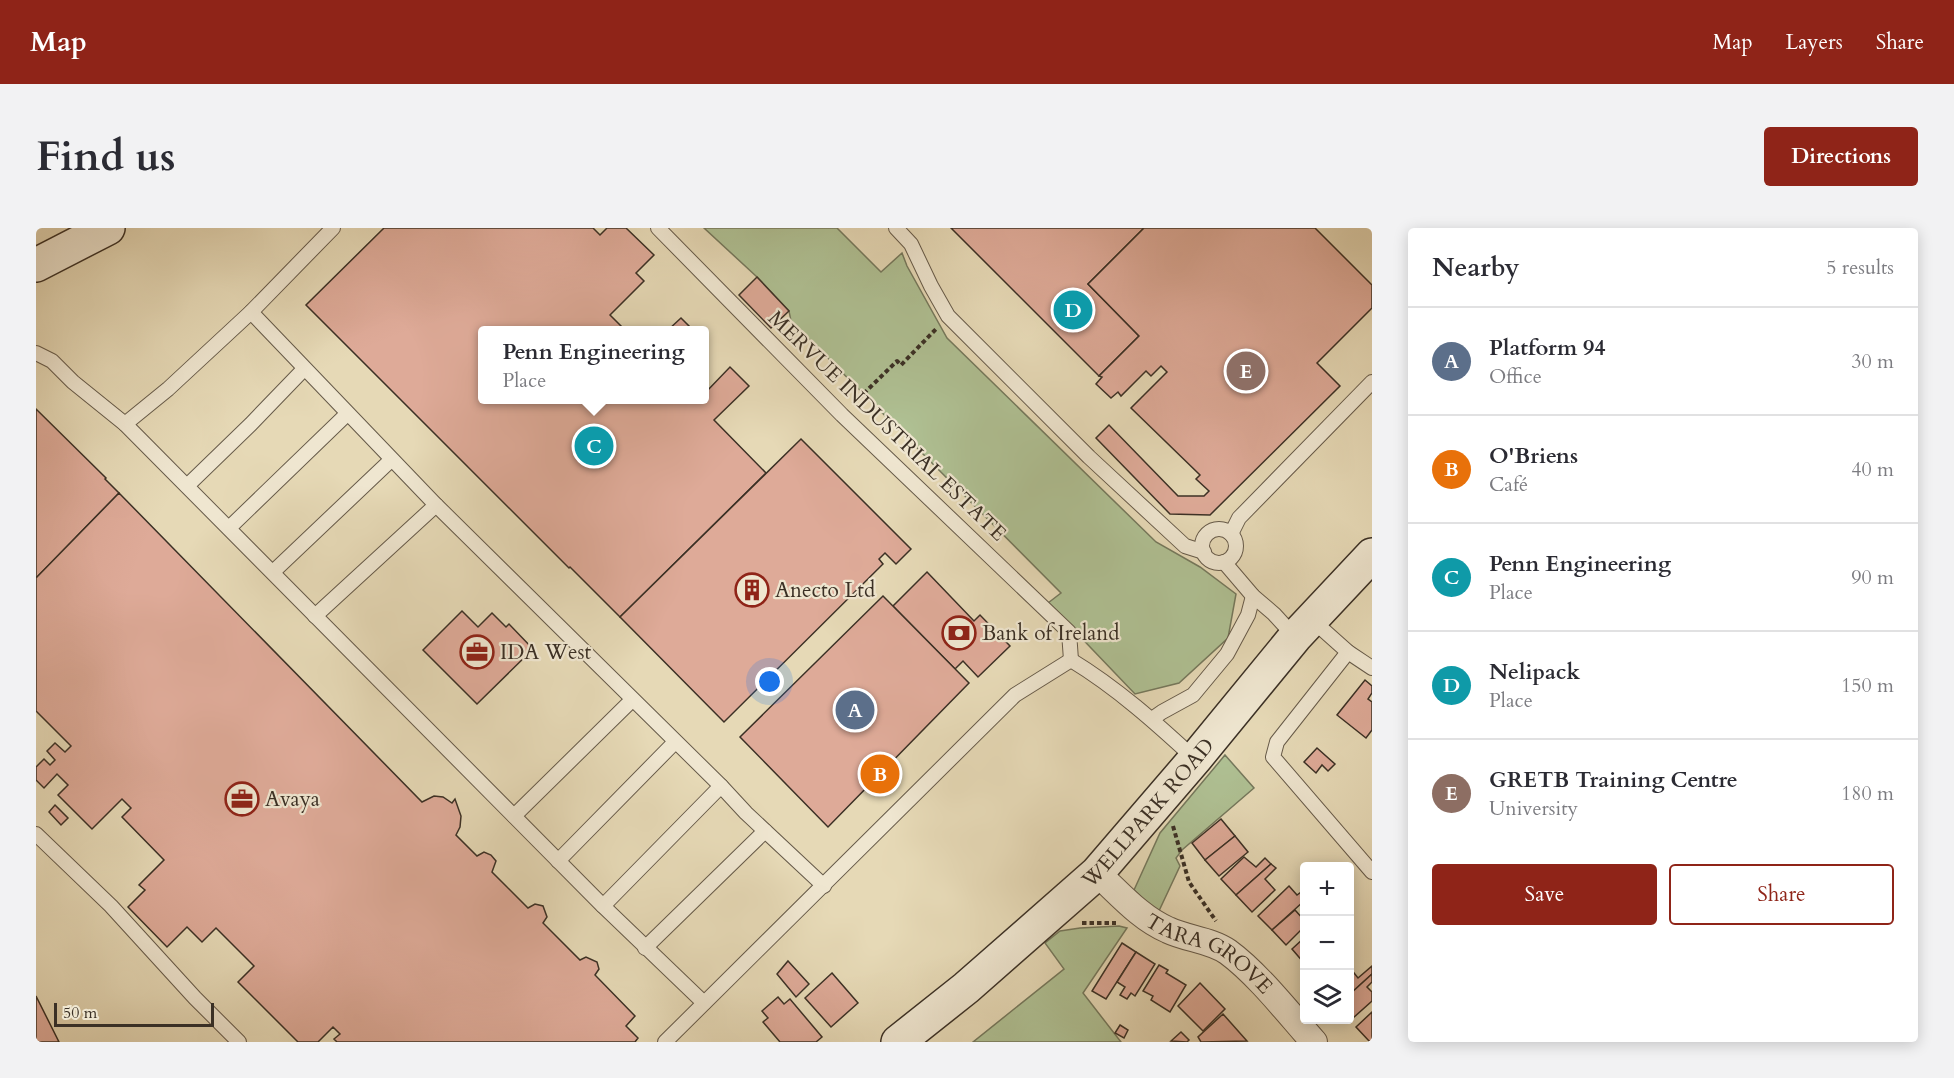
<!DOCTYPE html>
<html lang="en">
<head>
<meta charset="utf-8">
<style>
  body { margin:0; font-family:Cardo,serif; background:#f2f2f3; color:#2b2b33 }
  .controls { position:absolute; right:18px; bottom:18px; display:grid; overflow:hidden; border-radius:6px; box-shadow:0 3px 15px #0003 }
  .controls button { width:54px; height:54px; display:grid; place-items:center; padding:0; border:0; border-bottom:2px solid #e1e1e2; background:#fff; color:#2b2b33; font:30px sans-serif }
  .scale { position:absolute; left:18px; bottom:15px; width:160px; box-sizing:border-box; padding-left:6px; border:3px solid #3b3025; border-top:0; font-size:16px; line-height:21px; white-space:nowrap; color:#3b3025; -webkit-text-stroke:4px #efe6d0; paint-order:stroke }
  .you { position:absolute; left:734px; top:454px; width:21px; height:21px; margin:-15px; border:4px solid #fff; border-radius:50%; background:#1a73e8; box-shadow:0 0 0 9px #1a73e833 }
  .badge { display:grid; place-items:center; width:39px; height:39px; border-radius:50%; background:#8f2418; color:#fff; font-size:20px; font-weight:700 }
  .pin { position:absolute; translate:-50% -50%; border:3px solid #fff; box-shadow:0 2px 6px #0006 }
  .popup { position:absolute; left:442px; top:98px; width:231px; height:78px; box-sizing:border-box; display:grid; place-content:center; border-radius:6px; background:#fff; filter:drop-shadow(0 2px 4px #0005); font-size:20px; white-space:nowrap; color:#7c7c81 }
  .popup b { font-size:22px; color:#2b2b33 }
  .popup::after { content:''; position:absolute; left:50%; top:100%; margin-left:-12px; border:12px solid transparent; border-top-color:#fff }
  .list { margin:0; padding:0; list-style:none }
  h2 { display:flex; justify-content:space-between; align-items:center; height:78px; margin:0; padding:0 24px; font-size:26px }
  h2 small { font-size:20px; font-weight:400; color:#7c7c81 }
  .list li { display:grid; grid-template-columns:39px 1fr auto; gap:18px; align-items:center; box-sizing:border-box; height:108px; padding:0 24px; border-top:2px solid #e1e1e2 }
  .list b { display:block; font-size:22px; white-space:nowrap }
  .list p { margin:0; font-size:20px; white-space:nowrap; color:#7c7c81 }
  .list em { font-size:20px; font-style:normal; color:#7c7c81 }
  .actions { display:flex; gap:12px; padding:18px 24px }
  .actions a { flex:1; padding:14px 0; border:2px solid #8f2418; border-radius:6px; text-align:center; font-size:21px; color:#8f2418 }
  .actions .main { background:#8f2418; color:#fff }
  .icon { flex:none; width:33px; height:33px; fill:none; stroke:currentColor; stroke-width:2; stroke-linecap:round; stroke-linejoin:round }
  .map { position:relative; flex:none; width:1336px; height:814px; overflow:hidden; border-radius:6px }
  header { display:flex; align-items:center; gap:36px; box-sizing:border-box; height:84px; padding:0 30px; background:#8f2418; color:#fff }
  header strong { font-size:28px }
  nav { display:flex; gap:33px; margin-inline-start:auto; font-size:21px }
  .intro { display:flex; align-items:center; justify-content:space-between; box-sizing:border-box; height:144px; padding:0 36px }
  h1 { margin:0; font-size:42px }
  .button { padding:15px 27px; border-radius:6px; background:#8f2418; color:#fff; font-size:21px; font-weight:700 }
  main { display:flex; gap:36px; padding:0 36px }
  aside { flex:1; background:#fff; border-radius:6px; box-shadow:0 3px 15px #0003 }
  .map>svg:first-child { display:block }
</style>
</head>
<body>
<header>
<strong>Map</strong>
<nav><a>Map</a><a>Layers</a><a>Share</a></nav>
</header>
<div class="intro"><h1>Find us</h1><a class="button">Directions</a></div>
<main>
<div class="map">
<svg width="1336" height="814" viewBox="0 0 1336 814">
  <rect width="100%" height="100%" fill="#e6d9b6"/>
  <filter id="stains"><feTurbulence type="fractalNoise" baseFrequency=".00333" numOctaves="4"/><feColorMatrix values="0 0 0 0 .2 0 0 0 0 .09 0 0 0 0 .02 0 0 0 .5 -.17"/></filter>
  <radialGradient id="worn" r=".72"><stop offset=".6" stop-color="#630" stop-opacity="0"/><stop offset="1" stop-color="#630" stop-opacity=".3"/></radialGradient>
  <g fill="#afc093" stroke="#75785c" stroke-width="1.5">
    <path d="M668,0H801L845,44L866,25L871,38L911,110L1120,314L1164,339L1200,366L1192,410L1143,455L1099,466L1012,375L1025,365L755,93L753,83L721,49Z"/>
    <path d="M1189,527L1218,560L1146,622L1140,630L1144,638L1122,685L1098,662L1124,605Z"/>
    <path d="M1083,698L1091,700L1047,765L1085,814H937L1028,741L1009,715L1024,703L1044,700Z"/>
  </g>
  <g fill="#deaa98" stroke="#3b3025" stroke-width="1.5">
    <path d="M348,0H557L564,7L571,0H590L618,27L600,45L608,53L574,87L590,103H447V172H669V165L694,139L713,158L678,192L730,245L584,389L534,339L533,340L270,77Z"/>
    <path d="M915,0H1108L1052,56L1103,108L1063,148Z"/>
    <path d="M1108,0H1279L1336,57V80L1281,135L1304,158L1174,287L1134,286L1060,210L1073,197L1142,268H1168L1173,263L1160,251L1164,247L1095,180L1131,144L1125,138L1115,148L1110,143L1085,168L1082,164L1075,170L1060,156L1066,149L1063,148L1103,108L1052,56Z"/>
    <path d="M721,49L753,83L735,100L703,67Z"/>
    <path d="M645,90L658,103L632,102Z"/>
    <path d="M0,181L70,250L69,251L83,265L0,350Z"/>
    <path d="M765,211L875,321L860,336L849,325L843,331L847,336L688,494L584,389Z"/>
    <path d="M83,265L386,574L398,568L407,569L416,575L419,571L425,588L424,599L420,607L441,628L448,624L455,627L460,633L456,644L492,680L499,676L507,678L511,689L507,695L544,732L550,729L561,734L563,741L559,747L599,788L590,798L602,810L599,814H301L298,811L304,806L297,799L282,814H262L202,754L218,738L180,700L166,714L151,699L131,719L92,679L109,662L103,657L128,632L86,589L95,580L86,571L56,601L22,567L32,557L21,546L8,560L0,552V539L8,531L14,537L19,532L11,523L19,515L29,524L35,518L0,483V350Z"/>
    <path d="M891,344L938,393L944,387L974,418L942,449L927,433L919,441L857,378Z"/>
    <path d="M847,368L933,455L792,599L704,509Z"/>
    <path d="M426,383L442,399L456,385L470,399L473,396L497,421L441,476L387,422Z"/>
    <path d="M1329,452L1336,458V465L1332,471L1336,474V502L1330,510L1301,487Z"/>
    <path d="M1281,520L1299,536L1292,543L1286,537L1280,545L1268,534Z"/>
    <path d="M19,577L32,590L25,597L13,584Z"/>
    <path d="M1185,591L1199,608L1169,632L1156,615Z"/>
    <path d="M1199,608L1212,624L1183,648L1169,632Z"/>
    <path d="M1208,629L1220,639L1229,630L1235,636L1200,667L1185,651Z"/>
    <path d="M1235,636L1240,640L1229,651L1239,662L1216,684L1200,667Z"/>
    <path d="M1253,658L1261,667L1268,662V673L1236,702L1222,688Z"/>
    <path d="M1259,682L1268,692V699L1250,717L1236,702Z"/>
    <path d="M1268,710V735L1256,721Z"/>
    <path d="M1086,715L1100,724L1070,771L1056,763Z"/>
    <path d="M1100,724L1119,736L1099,768L1095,765L1091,771L1084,767L1089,759L1081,754Z"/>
    <path d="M752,733L773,756L760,769L741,746Z"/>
    <path d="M1123,737L1132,742L1130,745L1150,757L1134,784L1115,772L1117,768L1107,763Z"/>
    <path d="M1336,738V746L1314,766V740L1322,750Z"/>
    <path d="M796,745L822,775L795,799L769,770Z"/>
    <path d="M1336,746V754L1331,759L1336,764V773L1317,790L1314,786V766Z"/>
    <path d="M1164,755L1189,781L1167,803L1142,778Z"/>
    <path d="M0,768L23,814H0Z"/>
    <path d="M742,769L748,776L754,771L786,809L780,814H744L727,794L732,790L726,783Z"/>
    <path d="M1336,784V814H1334L1320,799Z"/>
    <path d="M1187,786L1211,813L1165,814L1162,809Z"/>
    <path d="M1084,797L1092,802L1088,810L1079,805Z"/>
    <path d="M1145,804L1153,812L1151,814L1135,813Z"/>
  </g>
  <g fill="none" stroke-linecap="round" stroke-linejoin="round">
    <defs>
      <g id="lane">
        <path d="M622,0L806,187L1033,404L1035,432"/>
        <path d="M860,0L875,16L895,58L912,88L1053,229L1149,318L1168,324"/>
        <path d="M215,84L400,277L685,558L710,585L788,658"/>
        <path d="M0,125L16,133L37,154L89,196L132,161L215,84L297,0"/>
        <path d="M89,196L567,678L668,775"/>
        <path d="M151,258L215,196L268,141"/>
        <path d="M193,300L311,186"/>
        <circle cx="1183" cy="318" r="17"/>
        <path d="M1195,306L1203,290L1336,154"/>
        <path d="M1188,334L1217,368L1238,386L1259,409"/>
        <path d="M237,344L355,232"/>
        <path d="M279,388L400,277"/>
        <path d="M1275,391L1312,424L1336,440"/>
        <path d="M1312,424L1241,514L1237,529L1336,644"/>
        <path d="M1035,432C1081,460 1120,495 1159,531"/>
        <path d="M1116,491L1126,484L1157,467L1191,426L1212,387L1217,368"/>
        <path d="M478,588L596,472"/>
        <path d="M0,606L75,678L159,770L203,814"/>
        <path d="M522,633L639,514"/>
        <path d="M567,678L685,558"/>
        <path d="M609,720L729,603"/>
        <path d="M629,814L979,467L1035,432"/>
      </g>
      <g id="street">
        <path id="s1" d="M1061,645C1083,665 1104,690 1132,702C1151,711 1175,712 1192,724C1222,746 1253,786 1278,814"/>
      </g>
      <g id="secondary">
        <path d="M0,37L72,0"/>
        <path id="s2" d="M862,814L930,760L1061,645L1159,531L1259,409L1336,327"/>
      </g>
    </defs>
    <use href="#lane" stroke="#665a49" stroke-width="16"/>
    <use href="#street" stroke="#665a49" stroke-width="28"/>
    <use href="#secondary" stroke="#3b3025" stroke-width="36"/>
    <g stroke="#3b3025" stroke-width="4" stroke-dasharray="4.5 3" stroke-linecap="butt">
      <path d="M817,176L861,133L865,137L901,100"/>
      <path d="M1137,598L1153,654L1180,693"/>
      <path d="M1046,695H1080"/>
    </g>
    <use href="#lane" stroke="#efe6d0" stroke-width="14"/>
    <use href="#street" stroke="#efe6d0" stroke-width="26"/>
    <use href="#secondary" stroke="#efe6d0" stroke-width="33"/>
  </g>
  <defs>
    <symbol id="building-ring" viewBox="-11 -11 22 22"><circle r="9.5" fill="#efe6d0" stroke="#8f2418" stroke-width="1.5"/><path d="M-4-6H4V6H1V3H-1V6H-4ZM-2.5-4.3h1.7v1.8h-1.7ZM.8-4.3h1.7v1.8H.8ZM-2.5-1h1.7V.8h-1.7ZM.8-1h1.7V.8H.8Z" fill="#8f2418"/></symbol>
    <symbol id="bank-ring" viewBox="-11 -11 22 22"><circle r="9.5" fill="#efe6d0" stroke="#8f2418" stroke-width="1.5"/><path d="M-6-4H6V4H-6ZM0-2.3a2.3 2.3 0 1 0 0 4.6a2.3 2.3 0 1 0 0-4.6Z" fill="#8f2418"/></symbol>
    <symbol id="office-ring" viewBox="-11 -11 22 22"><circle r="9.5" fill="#efe6d0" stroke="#8f2418" stroke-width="1.5"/><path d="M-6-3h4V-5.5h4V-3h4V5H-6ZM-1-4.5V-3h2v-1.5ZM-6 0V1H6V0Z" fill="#8f2418"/></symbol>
  </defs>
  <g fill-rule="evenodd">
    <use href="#building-ring" x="697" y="343" width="38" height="38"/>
    <use href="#bank-ring" x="904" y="386" width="38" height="38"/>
    <use href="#office-ring" x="422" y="405" width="38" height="38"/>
    <use href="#office-ring" x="187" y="552" width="38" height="38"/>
  </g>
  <g text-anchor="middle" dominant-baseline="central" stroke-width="4.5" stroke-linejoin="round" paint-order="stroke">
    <g font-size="21" fill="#3b3025" stroke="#efe6d0">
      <text transform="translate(851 198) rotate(44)">MERVUE INDUSTRIAL ESTATE</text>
      <text stroke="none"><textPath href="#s2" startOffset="340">WELLPARK ROAD</textPath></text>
      <text stroke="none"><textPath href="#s1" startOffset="140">TARA GROVE</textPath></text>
    </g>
    <g font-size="21" fill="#3b3025" stroke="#efe6d0" text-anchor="start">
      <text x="739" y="362">Anecto Ltd</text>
      <text x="946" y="405">Bank of Ireland</text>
      <text x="464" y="424">IDA West</text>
      <text x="229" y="571">Avaya</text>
    </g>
  </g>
  <rect width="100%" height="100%" filter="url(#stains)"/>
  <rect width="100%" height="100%" fill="url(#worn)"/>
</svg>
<div class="controls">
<button>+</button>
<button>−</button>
<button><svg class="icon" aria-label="layers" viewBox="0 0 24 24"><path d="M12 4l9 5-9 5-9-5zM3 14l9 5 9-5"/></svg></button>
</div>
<div class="scale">50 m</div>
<div class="you"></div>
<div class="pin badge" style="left:819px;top:482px;background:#5c6f8a">A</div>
<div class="pin badge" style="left:844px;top:546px;background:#e8710a">B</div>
<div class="pin badge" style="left:558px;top:218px;background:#0f9aa8">C</div>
<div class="popup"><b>Penn Engineering</b>Place</div>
<div class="pin badge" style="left:1037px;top:82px;background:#0f9aa8">D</div>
<div class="pin badge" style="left:1210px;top:143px;background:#8d6e63">E</div>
</div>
<aside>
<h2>Nearby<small>5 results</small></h2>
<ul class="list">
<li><span class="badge" style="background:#5c6f8a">A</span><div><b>Platform 94</b><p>Office</p></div><em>30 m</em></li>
<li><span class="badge" style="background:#e8710a">B</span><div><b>O'Briens</b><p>Café</p></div><em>40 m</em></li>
<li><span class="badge" style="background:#0f9aa8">C</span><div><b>Penn Engineering</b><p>Place</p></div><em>90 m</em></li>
<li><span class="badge" style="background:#0f9aa8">D</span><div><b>Nelipack</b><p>Place</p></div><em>150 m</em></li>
<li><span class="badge" style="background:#8d6e63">E</span><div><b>GRETB Training Centre</b><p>University</p></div><em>180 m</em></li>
</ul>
<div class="actions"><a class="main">Save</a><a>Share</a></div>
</aside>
</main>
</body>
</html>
